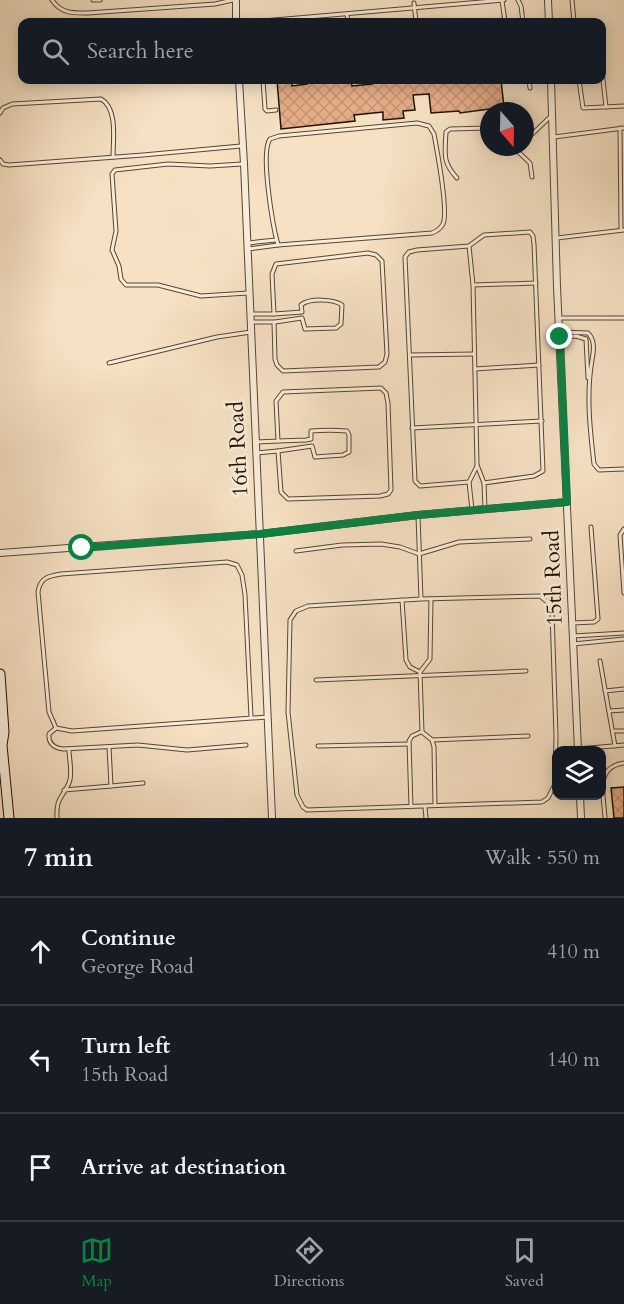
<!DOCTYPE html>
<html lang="en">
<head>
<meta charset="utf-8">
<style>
  body { margin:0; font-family:Cardo,serif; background:#20242c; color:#f1f3f6 }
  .controls { position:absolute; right:18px; bottom:18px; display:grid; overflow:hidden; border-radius:12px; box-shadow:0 3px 15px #0003 }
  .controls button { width:54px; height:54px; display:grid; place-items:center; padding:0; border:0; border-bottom:2px solid #363941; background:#171b24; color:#f1f3f6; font:30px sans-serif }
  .compass { position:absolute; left:480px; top:102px; width:54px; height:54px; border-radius:50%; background:#171b24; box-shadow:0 3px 15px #0003; rotate:160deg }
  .stop { position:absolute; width:18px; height:18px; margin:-14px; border:4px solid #0b8043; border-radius:50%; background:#fff }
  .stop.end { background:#0b8043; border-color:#fff; box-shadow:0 2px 6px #0008 }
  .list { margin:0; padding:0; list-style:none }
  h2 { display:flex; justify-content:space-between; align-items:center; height:78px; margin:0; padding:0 24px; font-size:26px }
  h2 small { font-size:20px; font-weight:400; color:#9ea1a6 }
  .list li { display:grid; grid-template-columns:39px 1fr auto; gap:18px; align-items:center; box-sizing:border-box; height:108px; padding:0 24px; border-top:2px solid #363941 }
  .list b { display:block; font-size:22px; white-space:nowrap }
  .list p { margin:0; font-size:20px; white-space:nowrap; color:#9ea1a6 }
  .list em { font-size:20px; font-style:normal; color:#9ea1a6 }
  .icon { flex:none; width:33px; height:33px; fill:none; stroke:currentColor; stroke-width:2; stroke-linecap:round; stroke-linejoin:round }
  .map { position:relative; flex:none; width:624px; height:818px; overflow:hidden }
  .search { position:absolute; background:#171b24; box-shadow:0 3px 15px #0003; left:18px; right:18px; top:18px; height:66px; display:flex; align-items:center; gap:15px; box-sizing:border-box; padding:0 21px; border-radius:12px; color:#9ea1a6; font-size:22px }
  .sheet { height:402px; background:#171b24 }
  nav { display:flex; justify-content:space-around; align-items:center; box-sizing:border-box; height:84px; border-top:2px solid #363941; background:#171b24; font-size:16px; color:#9ea1a6 }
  nav a { display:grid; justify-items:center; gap:3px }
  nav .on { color:#0b8043 }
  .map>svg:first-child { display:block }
</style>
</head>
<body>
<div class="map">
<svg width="624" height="818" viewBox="0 0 624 818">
  <defs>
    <pattern id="building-cross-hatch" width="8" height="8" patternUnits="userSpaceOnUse" patternTransform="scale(1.5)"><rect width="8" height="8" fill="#e5ac87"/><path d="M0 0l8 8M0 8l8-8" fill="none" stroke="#c49373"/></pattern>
  </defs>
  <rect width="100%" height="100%" fill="#f6e1c4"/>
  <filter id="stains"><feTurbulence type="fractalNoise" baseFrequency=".00333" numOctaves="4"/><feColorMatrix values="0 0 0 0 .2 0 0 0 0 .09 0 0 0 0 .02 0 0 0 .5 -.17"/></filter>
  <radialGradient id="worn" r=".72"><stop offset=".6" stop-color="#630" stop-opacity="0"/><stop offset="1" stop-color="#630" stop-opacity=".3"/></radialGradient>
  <g fill="url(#building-cross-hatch)" stroke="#221300" stroke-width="1.5">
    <path d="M277,80H292V86L307,84L306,80H330L331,82L351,81L352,86L372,84V80H501L504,107L460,113L459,111L431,113L429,94L413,95L415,110L403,111L404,118L383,120V112L354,115L355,121L281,129Z"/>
    <path d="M624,787V818H614L611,788Z"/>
  </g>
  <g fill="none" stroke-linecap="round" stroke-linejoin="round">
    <defs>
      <g id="lane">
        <path d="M52,0C61,14 74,13 88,13L215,4L233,0"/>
        <path d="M93,0H100"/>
        <path d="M518,0L521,6L523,22"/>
        <path d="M572,0L574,22"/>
        <path d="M502,1L505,21"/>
        <path d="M414,3L416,22"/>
        <path d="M347,15L348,22"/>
        <path d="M251,22L504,0"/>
        <path d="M482,22L505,20"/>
        <path d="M602,71L606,107"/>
        <path d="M263,80L265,109L267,111L276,110"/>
        <path d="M529,80L530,88"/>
        <path d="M579,80L583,108L624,106"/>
        <path d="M0,113L3,108L12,104L101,99C118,108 113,141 113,157"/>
        <path d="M417,123L429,126L434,134C437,151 449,211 443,224C441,228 437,231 432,233L278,245C273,227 260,153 270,139L279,136Z"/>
        <path d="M620,128L621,230"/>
        <path d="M554,137L624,128"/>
        <path d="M525,141L551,116"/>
        <path d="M513,147L530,163L532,177"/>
        <path d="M0,160L3,164L9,165L143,155L241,146"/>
        <path d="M242,164L210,166L168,164L115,170L112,174L116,231L112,250L119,266L121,279L126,285H158L201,296L248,293"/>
        <path d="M457,178C442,162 445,153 446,132L450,129L489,128"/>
        <path d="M557,238L624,230"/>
        <path d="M248,243L276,240"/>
        <path d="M469,246L473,285L477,465L484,483L485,509"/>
        <path d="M248,249L278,245"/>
        <path d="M473,285L536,283"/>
        <path d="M274,314L302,312L301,305C309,298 334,299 342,305L341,324L336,328L305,329L302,318L275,322"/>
        <path d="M560,318H624"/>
        <path d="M250,322H274L275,359L277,365L283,371L379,367L385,362L387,354L382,261L376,255L368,253L276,264L272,274L274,314H251"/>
        <path d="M559,332L588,333C595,340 594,350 592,360C586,394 590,430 594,464L599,470L624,469"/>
        <path d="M561,337L576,336L586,339L588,378"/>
        <path d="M410,355L474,354"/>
        <path d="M109,363L217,337L251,332"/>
        <path d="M475,369L539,365"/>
        <path d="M412,428L542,421"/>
        <path d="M278,441L306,440L311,439V431C323,430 335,430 347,431L349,435V452L343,455L315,457L312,446L278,451"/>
        <path d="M256,453L278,451L281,492L288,499L380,496L388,494L391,490L388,403L386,393L381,388L283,392L276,401L278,441L257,442"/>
        <path d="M469,482L420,486L415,481L405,257L409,252L417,250L469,246L484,235L530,232L533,236L534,244L543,471L534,476L484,483"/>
        <path d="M472,510L469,482L477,466"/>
        <path d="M418,516L421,599L308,606L296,611L290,620L288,712L297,795L303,807L307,810L542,802L548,798L555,784L556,736L552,612L550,604L540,596L421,599"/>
        <path d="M624,529L620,535L624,593"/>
        <path d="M296,551L342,545L381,544L400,547L419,554L459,542L530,539"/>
        <path d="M402,600L406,660L410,667L420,672"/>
        <path d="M573,623L594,622L598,619L591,527"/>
        <path d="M573,636L624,633"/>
        <path d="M573,644L624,639"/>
        <path d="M600,661L615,746"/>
        <path d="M316,680L526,671"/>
        <path d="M605,691L624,689"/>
        <path d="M609,711L624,710"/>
        <path d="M251,717L245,595L242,575L237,565L227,562L61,574C48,576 40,578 38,592L49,712L56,728L72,731L268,717"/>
        <path d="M56,728L49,734C48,743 54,748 63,749L138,745L187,750L246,745"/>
        <path d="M613,731H624"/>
        <path d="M422,732L420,672L430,659L431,599"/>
        <path d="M422,732L432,740L434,747L435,805"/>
        <path d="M432,740L528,736"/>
        <path d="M318,746L409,744"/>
        <path d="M578,749L624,745"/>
        <path d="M111,786L143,783"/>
        <path d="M64,790L111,786L109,747"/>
        <path d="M411,807L409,741L412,736L421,732"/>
        <path d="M425,807L426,818"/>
        <path d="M57,818C56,797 62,799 69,783C73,774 69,759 69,750"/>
        <path d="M605,818C604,796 594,767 624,763"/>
      </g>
      <g id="street">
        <path d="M548,0L549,22"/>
        <path d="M236,22V0"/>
        <path d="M239,80L244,164L272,818"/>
        <path d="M551,80L557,287L578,750"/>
        <path d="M0,553L260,534L418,515L567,502"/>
        <path d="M580,796L581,818"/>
      </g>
      <path id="secondary" d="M0,674L4,732L2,745L9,818"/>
    </defs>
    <use href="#lane" stroke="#574631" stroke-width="5"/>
    <use href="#street" stroke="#574631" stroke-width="8"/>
    <use href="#secondary" stroke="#221300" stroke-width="11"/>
    <use href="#lane" stroke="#f9ecd9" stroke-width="3"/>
    <use href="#street" stroke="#f9ecd9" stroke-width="6"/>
    <use href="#secondary" stroke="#f9ecd9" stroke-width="9"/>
  </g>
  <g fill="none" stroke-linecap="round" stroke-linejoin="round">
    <path stroke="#0b8043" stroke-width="8" d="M82,548L260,534L418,515L567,502L560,337"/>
  </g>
  <g text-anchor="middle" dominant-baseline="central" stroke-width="5" stroke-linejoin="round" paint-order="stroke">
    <g font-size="22" fill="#221300" stroke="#f9ecd9">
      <text transform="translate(238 449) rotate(-93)">16th Road</text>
      <text transform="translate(553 578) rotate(-92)">15th Road</text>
    </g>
  </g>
  <rect width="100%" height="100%" filter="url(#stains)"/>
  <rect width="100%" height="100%" fill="url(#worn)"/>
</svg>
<div class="controls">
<button><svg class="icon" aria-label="layers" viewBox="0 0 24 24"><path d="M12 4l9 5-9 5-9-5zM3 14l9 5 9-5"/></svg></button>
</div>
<svg class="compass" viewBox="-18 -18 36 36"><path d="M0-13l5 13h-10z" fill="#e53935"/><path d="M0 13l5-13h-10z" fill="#9ea1a6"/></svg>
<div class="stop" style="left:82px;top:548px"></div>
<div class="stop end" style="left:560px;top:337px"></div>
<div class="search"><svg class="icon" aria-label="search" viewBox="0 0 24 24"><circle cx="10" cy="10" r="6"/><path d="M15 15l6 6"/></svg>Search here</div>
</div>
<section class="sheet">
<h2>7 min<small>Walk · 550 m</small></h2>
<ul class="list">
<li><svg class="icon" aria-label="ahead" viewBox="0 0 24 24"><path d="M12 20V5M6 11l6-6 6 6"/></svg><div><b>Continue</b><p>George Road</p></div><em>410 m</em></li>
<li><svg class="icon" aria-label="left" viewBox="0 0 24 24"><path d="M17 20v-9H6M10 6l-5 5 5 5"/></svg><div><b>Turn left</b><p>15th Road</p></div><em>140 m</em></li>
<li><svg class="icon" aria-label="arrive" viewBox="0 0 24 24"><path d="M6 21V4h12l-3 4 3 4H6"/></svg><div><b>Arrive at destination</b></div></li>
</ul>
</section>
<nav>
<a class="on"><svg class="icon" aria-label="map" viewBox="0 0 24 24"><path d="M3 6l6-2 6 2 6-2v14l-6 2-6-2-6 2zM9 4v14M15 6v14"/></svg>Map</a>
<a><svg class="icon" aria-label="directions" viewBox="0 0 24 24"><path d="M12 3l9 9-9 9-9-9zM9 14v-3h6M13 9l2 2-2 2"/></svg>Directions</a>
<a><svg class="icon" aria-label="saved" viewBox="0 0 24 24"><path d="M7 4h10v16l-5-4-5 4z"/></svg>Saved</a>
</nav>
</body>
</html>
